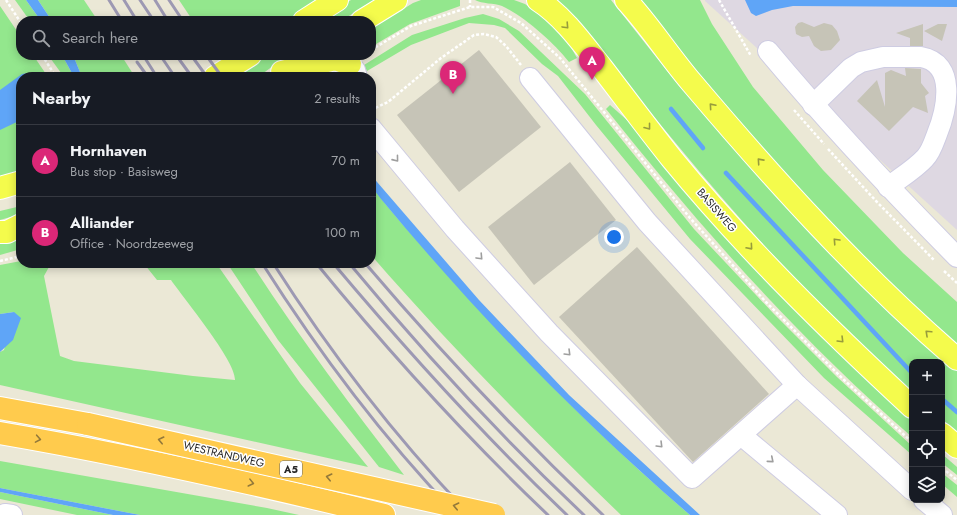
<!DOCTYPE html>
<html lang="en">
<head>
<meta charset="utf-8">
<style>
  body { margin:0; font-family:Jost,sans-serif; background:#242831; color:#f1f3f6 }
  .controls { position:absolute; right:12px; bottom:12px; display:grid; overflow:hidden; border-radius:8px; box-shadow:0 2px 10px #0003 }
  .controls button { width:36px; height:36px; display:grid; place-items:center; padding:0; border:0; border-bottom:1px solid #363941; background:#171b24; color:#f1f3f6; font:20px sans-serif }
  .you { position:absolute; left:614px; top:237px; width:14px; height:14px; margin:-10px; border:3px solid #fff; border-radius:50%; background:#1a73e8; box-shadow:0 0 0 6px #1a73e833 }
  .badge { display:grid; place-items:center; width:26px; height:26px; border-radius:50%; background:#db2777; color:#fff; font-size:13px; font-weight:700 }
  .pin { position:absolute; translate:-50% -33px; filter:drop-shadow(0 1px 2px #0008) }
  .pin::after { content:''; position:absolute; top:21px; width:14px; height:12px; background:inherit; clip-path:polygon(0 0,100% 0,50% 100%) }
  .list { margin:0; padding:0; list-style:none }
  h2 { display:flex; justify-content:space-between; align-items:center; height:52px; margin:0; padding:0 16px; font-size:17px }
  h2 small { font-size:13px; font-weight:400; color:#9ea1a6 }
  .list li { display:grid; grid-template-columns:26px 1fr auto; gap:12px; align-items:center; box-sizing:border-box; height:72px; padding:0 16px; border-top:1px solid #363941 }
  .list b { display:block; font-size:15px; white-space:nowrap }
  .list p { margin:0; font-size:13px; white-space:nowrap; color:#9ea1a6 }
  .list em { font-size:13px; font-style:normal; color:#9ea1a6 }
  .icon { flex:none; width:22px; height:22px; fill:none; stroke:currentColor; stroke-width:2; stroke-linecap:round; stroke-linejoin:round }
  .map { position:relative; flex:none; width:957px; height:515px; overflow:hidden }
  .search { position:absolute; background:#171b24; box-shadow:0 2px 10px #0003; left:16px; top:16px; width:360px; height:44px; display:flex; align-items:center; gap:10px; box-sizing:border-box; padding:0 14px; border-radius:16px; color:#9ea1a6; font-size:15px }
  .panel { position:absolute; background:#171b24; box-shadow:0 2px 10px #0003; left:16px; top:72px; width:360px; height:196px; border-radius:16px }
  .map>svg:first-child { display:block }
</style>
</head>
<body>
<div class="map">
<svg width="957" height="515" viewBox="0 0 957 515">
  <rect width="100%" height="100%" fill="#ebe8d6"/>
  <path fill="#ded8e2" d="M705,0H957V230L705,1Z"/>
  <g fill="#93e78d">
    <path d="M15,0H26L41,21H30Z"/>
    <path d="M38,0H84L98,21H52Z"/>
    <path d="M179,0H320L286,21H193Z"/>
    <path d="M351,0H374L341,21H318Z"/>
    <path d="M421,0H460V6L410,24L371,47V29L413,3Z"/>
    <path d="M475,0H514L525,4L562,31L577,58L569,62C553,42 525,17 502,6C494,3 482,4 475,0Z"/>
    <path d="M555,0H611L679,86L922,340L957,370V432L942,419V362H912V393C828,318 751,234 679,147C658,122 637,96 616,70C597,45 578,21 555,0Z"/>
    <path d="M641,0H700L712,24L753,87L823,170L903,253L957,302V346C840,242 736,124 641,0Z"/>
    <path d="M0,6L21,37V55H33L48,77H21V172L0,177Z"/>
    <path d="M483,14L499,19L519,31L585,94L694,229L774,314L837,377L912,446V455L824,378L690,239L596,125L558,76L542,64L505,28L494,25L469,23L411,45L367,71L364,65L412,35L465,18Z"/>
    <path d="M48,55H62L74,77H64Z"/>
    <path d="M73,55H121L135,77H82Z"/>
    <path d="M265,55H288L258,77H230Z"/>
    <path d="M610,105L636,128L908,416L912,421V437C799,339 699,226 606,109Z"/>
    <path d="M371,186C395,217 422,246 449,276C524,361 604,441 690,515H621C534,431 451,347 371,255Z"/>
    <path d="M21,206V214L0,220V211Z"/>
    <path d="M21,232V249L0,255V239Z"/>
    <path d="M21,261V263H58L49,267L44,276L60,356L74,361L193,376L235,380C236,361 184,299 171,280H157L145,265L149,263H216L300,383L368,467L0,385V352L4,350L14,312L0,314V265Z"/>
    <path d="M227,263H251C299,337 351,406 404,475L379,467L278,340Z"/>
    <path d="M942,454L957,467V475L942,463Z"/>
    <path d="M0,461L267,508L299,515H140L0,488Z"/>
    <path d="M942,473L957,485V497L942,484Z"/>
    <path d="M0,492L113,515H77L0,499Z"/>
  </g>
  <g fill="#5fa5f7">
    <path d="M26,0H38L52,21H41Z"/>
    <path d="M745,0H957V7L793,6L772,10L756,16L751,13Z"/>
    <path d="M62,55H73L82,77H74Z"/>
    <path d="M28,73L35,77H21V120L0,130V90L22,74Z"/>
    <path d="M371,175L479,300L569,395L700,515H690C578,419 475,312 381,199L371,186Z"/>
    <path d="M14,312L21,318L13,340L0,352V314Z"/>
    <path d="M0,488L140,515H113L0,492Z"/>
  </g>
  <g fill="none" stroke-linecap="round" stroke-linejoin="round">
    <g stroke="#5fa5f7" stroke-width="4.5">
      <path d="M671,109L703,148"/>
      <path d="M726,173L912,373"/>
      <path d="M942,399L957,412"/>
    </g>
  </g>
  <g fill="#c6c4b7">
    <path d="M802,22L814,27L824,23L832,25L837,31L840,40L831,50L821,51L814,46L809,36L802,37L796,34L795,27L798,23Z"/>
    <path d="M923,24V46H910V38L896,33Z"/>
    <path d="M938,24H947L942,41L924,31Z"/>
    <path d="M479,50L541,127L459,192L397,115Z"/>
    <path d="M905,68L921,69V83L929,93L925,96L928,113L913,107L889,131L857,101L877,80L885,107V73L891,70L906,76Z"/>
    <path d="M570,162L616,220L534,285L488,227Z"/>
    <path d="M637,247L769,394L693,462L559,317Z"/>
  </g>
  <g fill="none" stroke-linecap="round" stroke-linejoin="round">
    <defs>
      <g id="minor">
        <path d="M768,51C828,123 892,191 957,257"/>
        <path d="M350,64L355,70L357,77"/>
        <path d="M530,78L647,222L797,385L912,490"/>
        <path d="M813,105L851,68L861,62L883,57H921C957,63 947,109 937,134C934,142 931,152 925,158C915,169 900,178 888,187"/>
        <path d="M371,128L455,229L549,333L692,478L797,385"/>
        <path d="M741,435L837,515"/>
        <path d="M924,500L942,515"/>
        <path d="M5,514L12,515"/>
      </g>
      <g id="major">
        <path d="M538,0C563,16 583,44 602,68C625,98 648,129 672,159C745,248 828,329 912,407"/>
        <path d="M626,0C650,26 669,56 692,83C774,180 861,276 957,359"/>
        <path d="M304,21L337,0"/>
        <path d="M362,21L396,0"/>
        <path d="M282,72L335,59L350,64"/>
        <path d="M215,77L250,55"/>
        <path d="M0,188L21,182"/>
        <path d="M0,232H7L21,225"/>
        <path d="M942,434L957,447"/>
      </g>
      <g id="highway">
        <path d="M0,408L88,424"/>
        <path d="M0,433C129,455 257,484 384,515"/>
      </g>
    </defs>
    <use href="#minor" stroke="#cecce2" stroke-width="22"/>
    <use href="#major" stroke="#fff" stroke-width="24"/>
    <use href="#highway" stroke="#fff" stroke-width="24"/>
    <g stroke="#fff" stroke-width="2.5" stroke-dasharray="3 2" stroke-linecap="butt">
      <path d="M6,0L21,23"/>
      <path d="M470,0V7"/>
      <path d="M719,0L751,56"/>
      <path d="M371,50L411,26L470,7H493L521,23L560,58L690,218L766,302L843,379L912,442"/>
      <path d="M42,55L56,77"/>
      <path d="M371,110L388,102L441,58L474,35L484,34L496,37L506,46L521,65"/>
      <path d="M794,110L824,144"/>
      <path d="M828,149L876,201L934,260"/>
      <path d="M0,261L21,256"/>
      <path d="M944,271L957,283"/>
      <path d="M942,468L957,480"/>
    </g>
    <use href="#minor" stroke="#fff" stroke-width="20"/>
    <use href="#major" stroke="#f4fb4c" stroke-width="22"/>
    <use href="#highway" stroke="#ffcb4d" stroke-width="22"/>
    <g stroke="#9d99b3" stroke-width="3">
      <path d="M109,0L122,21"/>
      <path d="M124,0L137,21"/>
      <path d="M140,0L154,21"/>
      <path d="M155,0L168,21"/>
      <path d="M169,0L183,21"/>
      <path d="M143,55L157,77"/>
      <path d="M160,55L175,77"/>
      <path d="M176,55L192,77"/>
      <path d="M191,55L207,77"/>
      <path d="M206,55L222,77"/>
      <path d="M137,62L148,77"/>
      <path d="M262,263C319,353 383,438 457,515"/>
      <path d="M273,263C331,354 396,438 470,515"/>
      <path d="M316,263C388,351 465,436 548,515"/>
      <path d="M333,263C407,351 484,436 567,515"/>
      <path d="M349,263C422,351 500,436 584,515"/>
      <path d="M365,263C440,351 519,435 603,515"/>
    </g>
    <defs>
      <path id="highway-bridge" d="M88,424L494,515"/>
    </defs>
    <use href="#highway-bridge" stroke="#fff" stroke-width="24" stroke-linecap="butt"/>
    <use href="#highway-bridge" stroke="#ffcb4d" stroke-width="22"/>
  </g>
  <defs><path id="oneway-chevron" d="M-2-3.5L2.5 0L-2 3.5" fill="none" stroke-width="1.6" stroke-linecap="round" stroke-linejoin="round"/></defs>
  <g stroke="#989c3b">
    <use href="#oneway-chevron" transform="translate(566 26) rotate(47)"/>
    <use href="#oneway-chevron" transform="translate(712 106) rotate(-131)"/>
    <use href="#oneway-chevron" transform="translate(648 127) rotate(52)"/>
    <use href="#oneway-chevron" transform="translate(760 161) rotate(-132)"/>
    <use href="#oneway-chevron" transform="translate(836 241) rotate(-133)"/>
    <use href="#oneway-chevron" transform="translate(750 247) rotate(49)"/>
    <use href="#oneway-chevron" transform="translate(928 333) rotate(-137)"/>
    <use href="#oneway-chevron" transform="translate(841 340) rotate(45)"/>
  </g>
  <g stroke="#9e9e9e">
    <use href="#oneway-chevron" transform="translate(396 159) rotate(51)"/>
    <use href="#oneway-chevron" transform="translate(480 257) rotate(47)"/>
    <use href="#oneway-chevron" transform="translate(568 353) rotate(45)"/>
    <use href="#oneway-chevron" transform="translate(660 445) rotate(45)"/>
    <use href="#oneway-chevron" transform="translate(771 460) rotate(40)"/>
  </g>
  <g stroke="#93793a">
    <use href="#oneway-chevron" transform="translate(38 439) rotate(10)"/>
    <use href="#oneway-chevron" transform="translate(161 440) rotate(-167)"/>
    <use href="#oneway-chevron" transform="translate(329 477) rotate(-167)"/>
    <use href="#oneway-chevron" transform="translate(251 483) rotate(14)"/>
    <use href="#oneway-chevron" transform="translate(456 506) rotate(-167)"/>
  </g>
  <g text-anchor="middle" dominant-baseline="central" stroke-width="3" stroke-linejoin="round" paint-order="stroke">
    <rect fill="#fff" stroke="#686868" stroke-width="1" x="280" y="461" width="22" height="16" rx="3"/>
    <g font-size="10" font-weight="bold" fill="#272727">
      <text x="291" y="469">A5</text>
    </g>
    <g font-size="11" fill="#272727" stroke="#fff">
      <text transform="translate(717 210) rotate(49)">BASISWEG</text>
      <text transform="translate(224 454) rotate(13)">WESTRANDWEG</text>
    </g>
  </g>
</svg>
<div class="controls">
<button>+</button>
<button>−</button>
<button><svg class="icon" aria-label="locate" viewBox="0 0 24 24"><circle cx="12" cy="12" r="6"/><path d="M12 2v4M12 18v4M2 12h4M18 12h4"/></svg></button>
<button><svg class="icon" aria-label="layers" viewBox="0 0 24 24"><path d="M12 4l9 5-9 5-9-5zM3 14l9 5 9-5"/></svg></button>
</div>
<div class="you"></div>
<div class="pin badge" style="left:592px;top:80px">A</div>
<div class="pin badge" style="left:453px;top:94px">B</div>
<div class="search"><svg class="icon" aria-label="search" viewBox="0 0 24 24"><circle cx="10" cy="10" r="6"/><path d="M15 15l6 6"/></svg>Search here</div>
<section class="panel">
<h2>Nearby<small>2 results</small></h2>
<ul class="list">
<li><span class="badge">A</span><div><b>Hornhaven</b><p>Bus stop · Basisweg</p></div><em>70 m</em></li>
<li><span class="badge">B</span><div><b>Alliander</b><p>Office · Noordzeeweg</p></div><em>100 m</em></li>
</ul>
</section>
</div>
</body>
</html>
